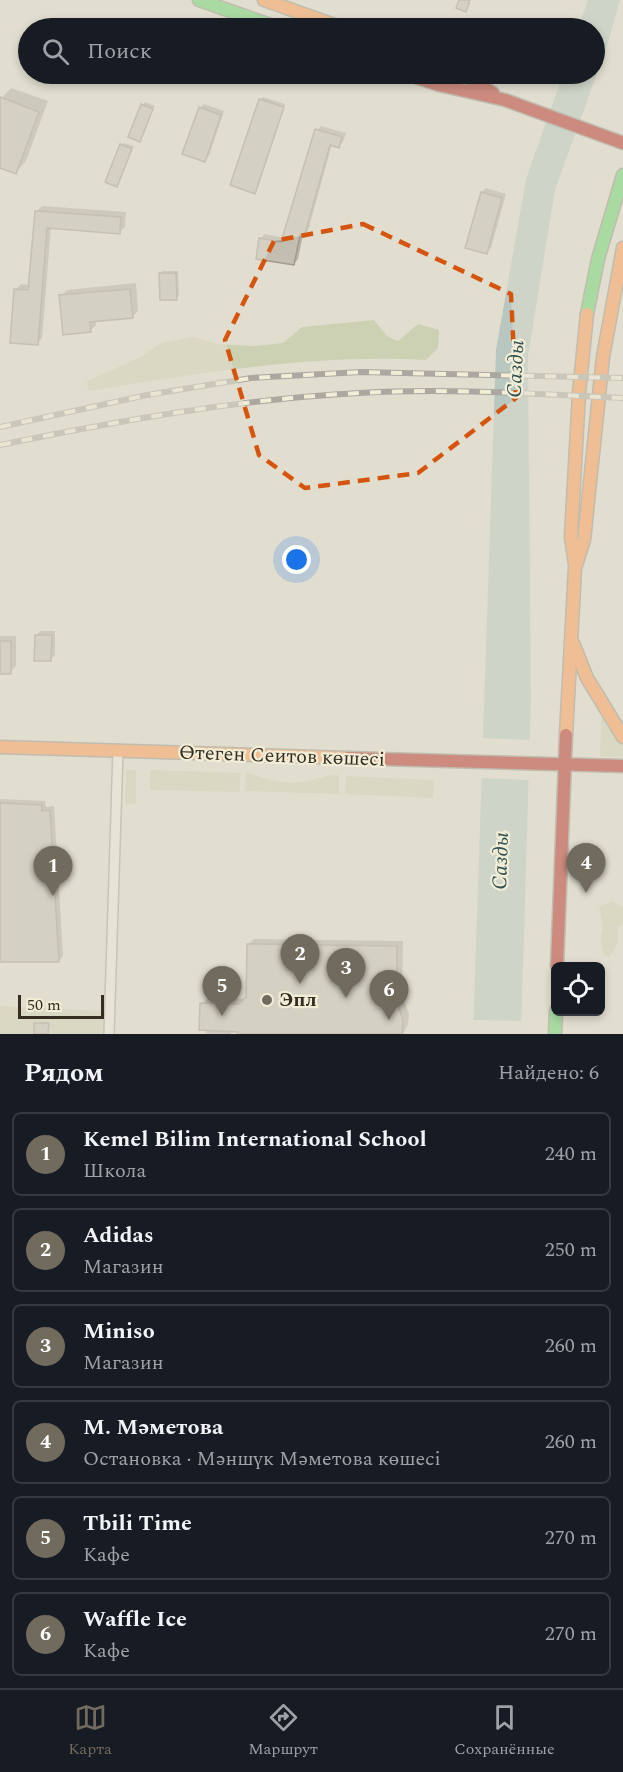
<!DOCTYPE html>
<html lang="ru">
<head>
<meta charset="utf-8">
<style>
  body { margin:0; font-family:Spectral,serif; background:#20242c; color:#f1f3f6 }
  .controls { position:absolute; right:18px; bottom:18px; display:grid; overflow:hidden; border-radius:9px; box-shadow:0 3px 9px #0003 }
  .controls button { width:54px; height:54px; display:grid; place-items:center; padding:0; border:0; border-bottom:2px solid #363941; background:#171b24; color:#f1f3f6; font:30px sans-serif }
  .scale { position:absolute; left:18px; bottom:15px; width:86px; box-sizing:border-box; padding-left:6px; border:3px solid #352d21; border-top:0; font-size:16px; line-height:21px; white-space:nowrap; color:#352d21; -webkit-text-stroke:4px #f1edd6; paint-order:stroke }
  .you { position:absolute; left:297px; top:560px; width:21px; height:21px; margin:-15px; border:4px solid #fff; border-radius:50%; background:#1a73e8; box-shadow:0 0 0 9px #1a73e833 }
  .badge { display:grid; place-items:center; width:39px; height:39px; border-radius:50%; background:#716b5e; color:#fff; font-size:20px; font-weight:700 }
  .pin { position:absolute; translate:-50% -50px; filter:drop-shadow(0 2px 3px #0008) }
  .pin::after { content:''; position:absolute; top:32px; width:21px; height:18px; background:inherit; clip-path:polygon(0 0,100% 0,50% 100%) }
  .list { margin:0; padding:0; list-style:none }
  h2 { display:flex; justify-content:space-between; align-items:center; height:78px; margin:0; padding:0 24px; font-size:26px }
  h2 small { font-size:20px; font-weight:400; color:#9ea1a6 }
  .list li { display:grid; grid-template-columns:39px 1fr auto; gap:18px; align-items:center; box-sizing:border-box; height:84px; margin:0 12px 12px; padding:0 12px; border:2px solid #363941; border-radius:9px }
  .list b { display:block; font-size:22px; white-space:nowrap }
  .list p { margin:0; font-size:20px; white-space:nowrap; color:#9ea1a6 }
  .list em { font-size:20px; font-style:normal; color:#9ea1a6 }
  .icon { flex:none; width:33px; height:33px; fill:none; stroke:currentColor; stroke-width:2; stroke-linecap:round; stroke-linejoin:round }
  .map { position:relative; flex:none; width:623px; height:1034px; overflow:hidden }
  .search { position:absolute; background:#171b24; box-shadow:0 3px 9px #0003; left:18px; right:18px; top:18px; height:66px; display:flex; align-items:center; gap:15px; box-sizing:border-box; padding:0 21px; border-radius:33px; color:#9ea1a6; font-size:22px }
  .sheet { height:654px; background:#171b24 }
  nav { display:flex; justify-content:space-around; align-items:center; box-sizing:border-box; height:84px; border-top:2px solid #363941; background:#171b24; font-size:16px; color:#9ea1a6 }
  nav a { display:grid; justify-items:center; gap:3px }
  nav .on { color:#716b5e }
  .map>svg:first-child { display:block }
</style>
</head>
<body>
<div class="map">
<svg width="623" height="1034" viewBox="0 0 623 1034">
  <rect width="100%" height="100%" fill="#e1ded0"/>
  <g fill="#cdd1b4">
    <path d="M374,320L387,336L398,341L418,324L439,330L438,348L426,360C312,354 200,373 88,391L87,381L141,357L161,343L193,337L218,344L253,346L283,343L302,327Z"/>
    <path d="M601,714L623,745V757L600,756Z"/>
    <path d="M126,770H136V804H125Z"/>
    <path d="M150,770L240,773V792L150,790Z"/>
    <path d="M246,772C265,779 287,786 307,781C321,778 324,775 339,775V794L245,791Z"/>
    <path d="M346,776L434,780L433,798L345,794Z"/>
    <path d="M612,901L623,907V924L618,929V943L609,958L604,955L600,938L603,928L599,907Z"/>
    <path d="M0,1006L104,1011L103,1034H0Z"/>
  </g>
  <path fill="#b9c7c1" d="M588,0H620L607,46L555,190L528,356L531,699L521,1034H473L496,350L526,179L563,74H594V28H578Z"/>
  <g fill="#e1ded0">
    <path d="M479,738L532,740L531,780L478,778Z"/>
    <path d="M471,1020L524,1021V1034H470Z"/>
  </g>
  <g fill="#0003">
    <path d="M11,88L48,101L26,161L16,172L0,166V100Z"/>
    <path d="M263,97L285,104L257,189L254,192L260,100Z"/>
    <path d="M145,102L155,106L139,140L143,105Z"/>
    <path d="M204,104L224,111L209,156L204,160L200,108Z"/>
    <path d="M321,126L346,133L343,142L339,146L332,144L308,231L303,235L298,259L294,264L260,239L265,234L284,238L317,130Z"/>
    <path d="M124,143L134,146L116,185L121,145Z"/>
    <path d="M486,188L506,194L491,248L486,253L482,192Z"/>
    <path d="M42,206L126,212L125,227L119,232L51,227L42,338L37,344L15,290L21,284L30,285L36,212Z"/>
    <path d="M163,271H178L179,295L176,298L160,274Z"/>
    <path d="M136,283L138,311L132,317L96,320V325L90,331L61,296L67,290Z"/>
    <path d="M41,631H55V655L51,659L36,635Z"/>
    <path d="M0,636H16V666L10,672H0Z"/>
    <path d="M0,799L45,801L46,807L54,806L63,956L59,961H0Z"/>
    <path d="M254,939L403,941L402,995L409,1014L408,1024L403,1034H239L232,1021L231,1034H206L202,1004L208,998L246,999L247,997L249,944Z"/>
  </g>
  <g fill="#c4beb1" stroke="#a19b8f" stroke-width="1.5">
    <path d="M459,0H470L466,12L456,8Z"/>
    <path d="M0,97L39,112L16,174L0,168Z"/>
    <path d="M259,99L284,107L255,194L230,185Z"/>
    <path d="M141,104L153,109L140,142L128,137Z"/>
    <path d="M199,107L221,115L205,162L182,154Z"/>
    <path d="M315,129L342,137L339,148L330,145L304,237L300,235L294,265L256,259L259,238L281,242Z"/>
    <path d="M120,144L132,149L117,187L105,182Z"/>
    <path d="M481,192L502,198L487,254L465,248Z"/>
    <path d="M35,211L121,217L120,234L47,228L38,345L10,343L14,289L28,290Z"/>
    <path d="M159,273H176L177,300H160Z"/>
    <path d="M130,289L133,318L90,322L91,332L63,335L59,295Z"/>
    <path d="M35,635H52L51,661H34Z"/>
    <rect x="0" y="641" width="11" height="33"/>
    <path d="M0,803L42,805V811L50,810L59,962H0Z"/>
    <path d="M247,944L397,946V1002L403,1021L402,1034H238L237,1032L199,1030L200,1003L238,1004L246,997Z"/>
    <path d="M34,1023H49L48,1034H34Z"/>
  </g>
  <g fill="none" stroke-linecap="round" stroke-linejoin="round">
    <defs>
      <path id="street" d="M109,1034L118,750"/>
      <g id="fast">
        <path d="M199,0L279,28"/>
        <path d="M587,314L598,259L623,175"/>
        <path d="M555,1034L556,1011"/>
      </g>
      <g id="slow">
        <path d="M264,0L343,28"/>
        <path d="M575,564L571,537L579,393L587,314"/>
        <path d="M573,643L587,678L623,737"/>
        <path d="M566,735L575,568L584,540L603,357L623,248"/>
        <path d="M0,747L348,758"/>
      </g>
      <g id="jam">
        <path d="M406,74L439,85L505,100L623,143"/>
        <path d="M460,74L493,93"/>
        <path d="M348,758L623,766"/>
        <path d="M557,966L566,735"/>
      </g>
    </defs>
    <use href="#street" stroke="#a7a398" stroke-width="12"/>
    <use href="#fast" stroke="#979388" stroke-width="15"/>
    <use href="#slow" stroke="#979388" stroke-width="15"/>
    <use href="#jam" stroke="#979388" stroke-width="15"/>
    <use href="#street" stroke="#eae8e0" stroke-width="9"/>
    <use href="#fast" stroke="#63d668" stroke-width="12"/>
    <use href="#slow" stroke="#ff974d" stroke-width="12"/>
    <use href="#jam" stroke="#b3261e" stroke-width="12"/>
    <defs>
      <g id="rail">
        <path d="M0,427L147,395L251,378L361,372L623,378"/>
        <path d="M0,445C118,421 239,399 360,393C447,388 535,394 623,398"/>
      </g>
    </defs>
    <use href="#rail" stroke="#aaa8a0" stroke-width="6"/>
    <use href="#rail" stroke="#f1edd6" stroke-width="4" stroke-dasharray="11" stroke-linecap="butt"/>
  </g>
  <path d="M0 0H623V1034H0ZM363,224L511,294L516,398L418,473L305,488L259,455L225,340L274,241Z" fill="#e1ded0" fill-opacity=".55" fill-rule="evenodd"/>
  <path fill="none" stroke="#d6550e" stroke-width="4.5" stroke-dasharray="12 8" stroke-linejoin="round" d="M363,224L511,294L516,398L418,473L305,488L259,455L225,340L274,241Z"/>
  <circle fill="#716b5e" stroke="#f1edd6" stroke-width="2" cx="267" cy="1000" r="6"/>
  <g text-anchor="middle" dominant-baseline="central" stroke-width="4.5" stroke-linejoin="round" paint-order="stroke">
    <g font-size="20" fill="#352d21" stroke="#f1edd6">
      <text transform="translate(282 756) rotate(2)">Өтеген Сеитов көшесі</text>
    </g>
    <g font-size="20" font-weight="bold" fill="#352d21" stroke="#f1edd6" text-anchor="start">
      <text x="279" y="1000">Эпл</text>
    </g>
    <g font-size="21" font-style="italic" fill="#325153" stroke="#f1edd6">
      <text transform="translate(516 369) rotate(-87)">Сазды</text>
      <text transform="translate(501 861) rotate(-88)">Сазды</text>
    </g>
  </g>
</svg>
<div class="controls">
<button><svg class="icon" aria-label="locate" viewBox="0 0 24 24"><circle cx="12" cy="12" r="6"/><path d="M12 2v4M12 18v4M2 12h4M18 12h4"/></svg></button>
</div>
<div class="scale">50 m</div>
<div class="you"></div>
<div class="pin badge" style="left:53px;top:896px">1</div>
<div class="pin badge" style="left:300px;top:984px">2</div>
<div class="pin badge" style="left:346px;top:998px">3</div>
<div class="pin badge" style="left:586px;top:893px">4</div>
<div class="pin badge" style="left:222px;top:1016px">5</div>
<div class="pin badge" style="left:389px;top:1020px">6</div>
<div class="search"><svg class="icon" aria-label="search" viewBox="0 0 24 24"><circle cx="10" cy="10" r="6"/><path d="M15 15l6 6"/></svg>Поиск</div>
</div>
<section class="sheet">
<h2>Рядом<small>Найдено: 6</small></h2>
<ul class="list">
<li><span class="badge">1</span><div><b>Kemel Bilim International School</b><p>Школа</p></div><em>240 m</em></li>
<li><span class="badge">2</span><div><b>Adidas</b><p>Магазин</p></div><em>250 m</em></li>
<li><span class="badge">3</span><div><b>Miniso</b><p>Магазин</p></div><em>260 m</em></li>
<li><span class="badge">4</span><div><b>М. Мәметова</b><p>Остановка · Мәншүк Мәметова көшесі</p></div><em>260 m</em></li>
<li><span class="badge">5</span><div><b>Tbili Time</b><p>Кафе</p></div><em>270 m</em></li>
<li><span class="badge">6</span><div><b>Waffle Ice</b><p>Кафе</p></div><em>270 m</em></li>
</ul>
</section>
<nav>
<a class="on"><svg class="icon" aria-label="map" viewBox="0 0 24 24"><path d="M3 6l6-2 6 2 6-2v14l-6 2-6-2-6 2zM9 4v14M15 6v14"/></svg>Карта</a>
<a><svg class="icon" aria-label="directions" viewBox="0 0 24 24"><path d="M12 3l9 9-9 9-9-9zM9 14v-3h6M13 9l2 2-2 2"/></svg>Маршрут</a>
<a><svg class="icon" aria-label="saved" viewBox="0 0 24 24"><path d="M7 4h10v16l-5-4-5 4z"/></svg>Сохранённые</a>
</nav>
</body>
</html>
